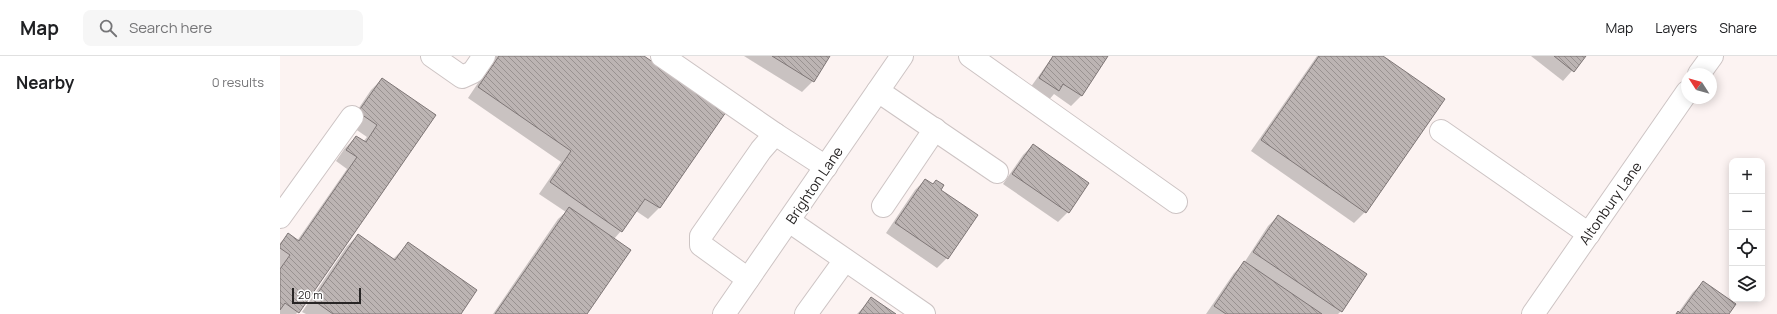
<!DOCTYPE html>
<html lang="en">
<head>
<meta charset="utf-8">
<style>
  body { margin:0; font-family:Manrope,sans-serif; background:#f6f6f6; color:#202124 }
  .controls { position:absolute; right:12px; bottom:12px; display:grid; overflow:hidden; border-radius:8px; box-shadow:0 2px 10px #0003 }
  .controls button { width:36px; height:36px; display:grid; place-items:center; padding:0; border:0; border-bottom:1px solid #e0e0e0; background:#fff; color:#202124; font:20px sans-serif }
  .compass { position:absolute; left:1401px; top:12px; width:36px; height:36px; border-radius:50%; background:#fff; box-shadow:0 2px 10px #0003; rotate:306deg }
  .scale { position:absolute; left:12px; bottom:10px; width:69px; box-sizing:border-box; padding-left:4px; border:2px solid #282525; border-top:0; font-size:11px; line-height:14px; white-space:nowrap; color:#282525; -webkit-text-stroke:3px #fff; paint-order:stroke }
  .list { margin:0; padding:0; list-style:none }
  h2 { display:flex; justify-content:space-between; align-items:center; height:52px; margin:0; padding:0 16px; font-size:17px }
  h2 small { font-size:13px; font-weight:400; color:#757577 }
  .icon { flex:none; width:22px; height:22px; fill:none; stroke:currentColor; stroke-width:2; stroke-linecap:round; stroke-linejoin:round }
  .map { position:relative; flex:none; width:1497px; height:258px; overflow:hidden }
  header { display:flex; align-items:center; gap:24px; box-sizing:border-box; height:56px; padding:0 20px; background:#fff; border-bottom:1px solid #e0e0e0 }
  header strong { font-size:19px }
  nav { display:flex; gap:22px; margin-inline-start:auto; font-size:14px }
  .search { width:280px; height:36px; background:#f6f6f6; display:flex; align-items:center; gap:10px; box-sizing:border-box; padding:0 14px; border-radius:8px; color:#757577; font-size:15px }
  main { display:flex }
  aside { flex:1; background:#fff }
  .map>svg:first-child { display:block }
</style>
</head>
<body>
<header>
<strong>Map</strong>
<div class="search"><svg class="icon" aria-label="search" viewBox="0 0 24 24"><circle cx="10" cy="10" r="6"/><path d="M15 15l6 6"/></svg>Search here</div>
<nav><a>Map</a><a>Layers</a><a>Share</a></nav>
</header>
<main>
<aside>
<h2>Nearby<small>0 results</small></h2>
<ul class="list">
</ul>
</aside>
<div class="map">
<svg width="1497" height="258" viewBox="0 0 1497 258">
  <defs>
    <pattern id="building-back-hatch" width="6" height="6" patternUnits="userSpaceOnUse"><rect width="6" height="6" fill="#bcb4b3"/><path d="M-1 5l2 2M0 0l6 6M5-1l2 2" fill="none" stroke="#999291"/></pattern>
  </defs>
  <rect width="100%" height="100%" fill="#fcf3f2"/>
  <g fill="#0003">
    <path d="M216,0H362L444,56L379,152L368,163L356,155L341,175L334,183L306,258H213L278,163L286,156L259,138L281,106L188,42Z"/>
    <path d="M464,0H549L533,25L522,36Z"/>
    <path d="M773,0H827L801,40L791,50L774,38L768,45L750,32Z"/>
    <path d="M1037,0H1101L1085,156L1074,167L971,95Z"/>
    <path d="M1251,0H1305L1283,25Z"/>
    <path d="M102,23L154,59L18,256L16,258H0V187L8,179L17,185L67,113L56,105L65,92L76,81L83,86L87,81L68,68L91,34Z"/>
    <path d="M753,89L788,156L778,166L723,128L743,99Z"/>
    <path d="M645,124L667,202L657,212L606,177L635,134Z"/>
    <path d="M998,160L1085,218L1061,255L1058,258H926L954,217L964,207L988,170Z"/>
    <path d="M78,179L113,203L128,188L180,258H26L22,256L67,190Z"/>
    <path d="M1424,226L1448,258H1396L1398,257L1413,236Z"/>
    <path d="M592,242L614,258H577Z"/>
  </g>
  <g fill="url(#building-back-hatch)" stroke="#7e7676">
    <path d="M219,0H364L446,56L380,152L365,143L342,176L270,126L291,95L198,31Z"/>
    <path d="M492,0H550L534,26Z"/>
    <path d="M773,0H828L802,40L783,28L779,35L759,22Z"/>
    <path d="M1039,0H1103L1165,43L1086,157L981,84Z"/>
    <path d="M1274,0H1306L1294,16Z"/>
    <path d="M102,22L156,59L19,257L5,247L0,254V213L10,199L0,192V189L8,177L19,185L77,101L66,94L76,80L86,86L97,69L78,56Z"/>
    <path d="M753,88L809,127L789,157L732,118Z"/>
    <path d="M645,123L653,128L656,124L664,129L661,134L698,159L668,203L615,167Z"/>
    <path d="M289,151L351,194L307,258H215Z"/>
    <path d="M998,159L1087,218L1062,256L973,196Z"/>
    <path d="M78,178L115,204L128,186L197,234L181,258H53L33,244Z"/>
    <path d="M964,205L1042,258H946L934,250Z"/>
    <path d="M1423,225L1456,248L1449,258H1396L1398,255L1400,257Z"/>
    <path d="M591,241L616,258H579Z"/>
  </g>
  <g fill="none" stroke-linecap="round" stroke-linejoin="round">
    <defs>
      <g id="minor">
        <path d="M152,0L182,21L193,16L204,0"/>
        <path d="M382,0L495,78"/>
        <path d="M690,0L896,146"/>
        <path d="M1419,18L1432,0"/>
        <path d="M598,35L717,116"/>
        <path d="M1161,75L1309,178"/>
        <path d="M603,150L655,73"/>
        <path d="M0,161L72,61"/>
        <path d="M509,165L644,258"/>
        <path d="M468,223L421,189V180L481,94L495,78L546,111"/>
        <path d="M444,258L622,0"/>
        <path d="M526,258L565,204"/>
        <path d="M1253,258L1407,36"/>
      </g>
    </defs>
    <use href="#minor" stroke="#cdc4c4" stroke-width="24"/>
    <use href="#minor" stroke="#fff" stroke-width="22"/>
  </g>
  <g text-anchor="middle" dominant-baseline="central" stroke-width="4" stroke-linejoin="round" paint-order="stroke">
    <g font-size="14" fill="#282525" stroke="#fff">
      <text transform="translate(534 129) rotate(-56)">Brighton Lane</text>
      <text transform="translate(1330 147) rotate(-55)">Altonbury Lane</text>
    </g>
  </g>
</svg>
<div class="controls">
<button>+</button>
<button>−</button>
<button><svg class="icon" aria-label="locate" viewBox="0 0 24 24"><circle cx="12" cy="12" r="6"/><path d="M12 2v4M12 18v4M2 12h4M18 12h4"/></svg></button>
<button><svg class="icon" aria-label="layers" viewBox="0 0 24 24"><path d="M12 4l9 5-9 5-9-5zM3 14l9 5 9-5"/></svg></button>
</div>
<svg class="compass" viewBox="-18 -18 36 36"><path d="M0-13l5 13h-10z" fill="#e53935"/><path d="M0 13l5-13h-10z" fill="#757577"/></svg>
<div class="scale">20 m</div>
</div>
</main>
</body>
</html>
